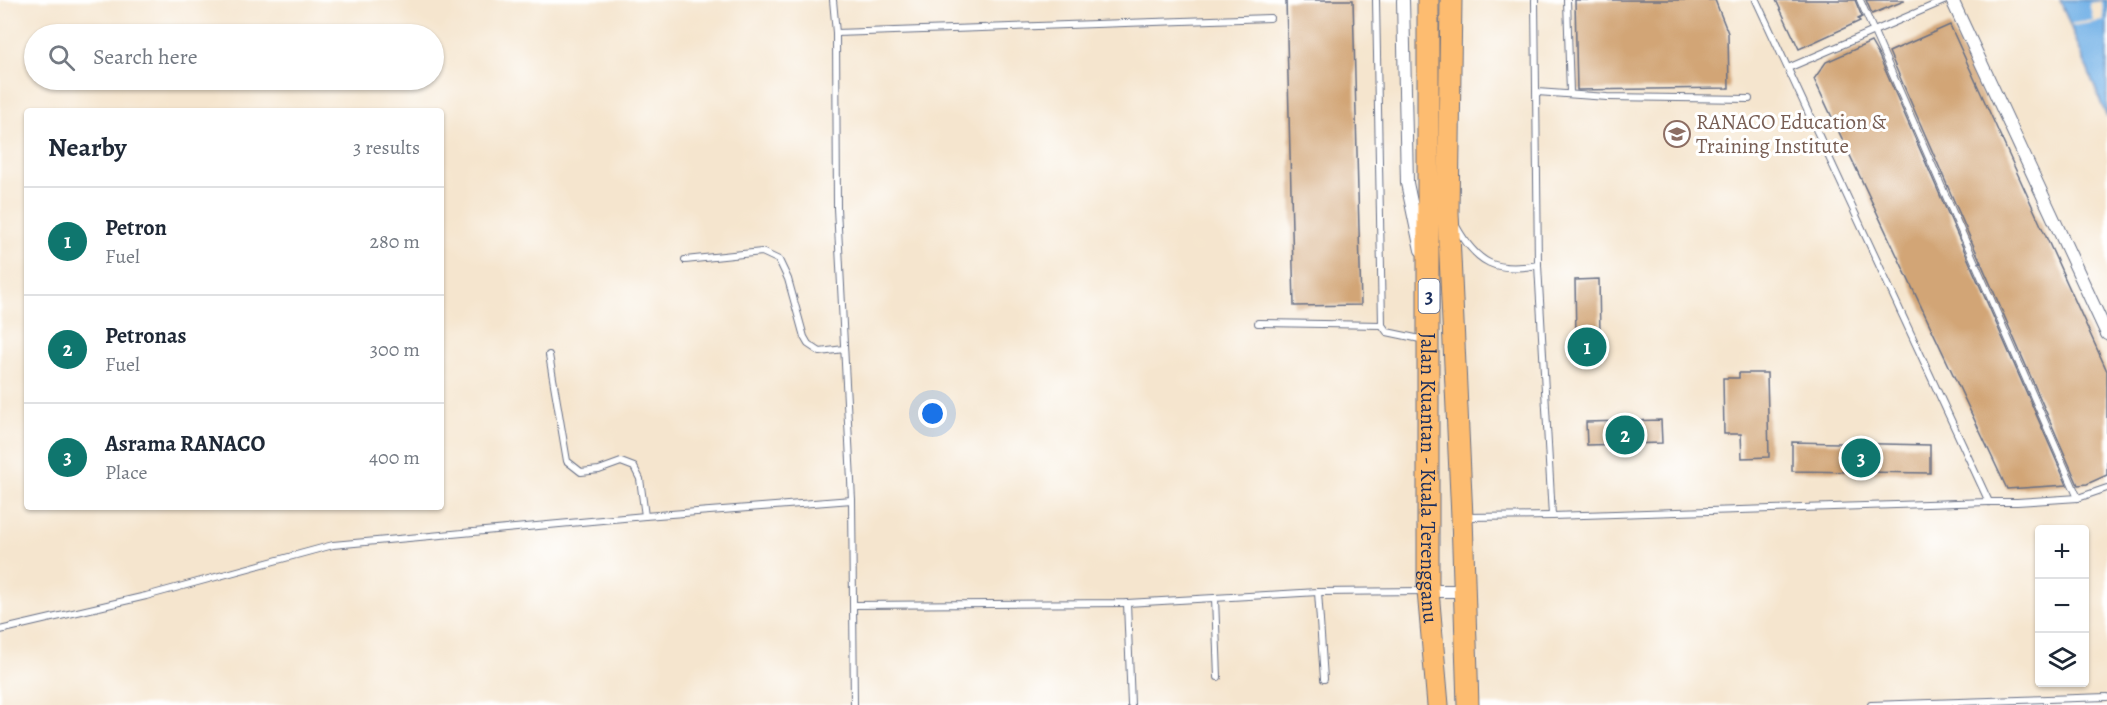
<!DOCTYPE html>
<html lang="en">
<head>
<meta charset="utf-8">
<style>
  body { margin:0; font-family:Alegreya,serif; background:#f2f2f3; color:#1f2937 }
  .controls { position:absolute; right:18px; bottom:18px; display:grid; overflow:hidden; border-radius:6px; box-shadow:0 2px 4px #0004 }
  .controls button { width:54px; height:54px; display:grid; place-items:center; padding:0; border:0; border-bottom:2px solid #e0e1e3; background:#fff; color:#1f2937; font:30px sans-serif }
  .you { position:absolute; left:933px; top:414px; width:21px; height:21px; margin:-15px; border:4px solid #fff; border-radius:50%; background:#1a73e8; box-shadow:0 0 0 9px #1a73e833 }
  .badge { display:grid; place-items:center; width:39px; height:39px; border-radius:50%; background:#0f766e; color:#fff; font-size:20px; font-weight:700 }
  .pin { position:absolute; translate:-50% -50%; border:3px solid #fff; box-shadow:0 2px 6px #0006 }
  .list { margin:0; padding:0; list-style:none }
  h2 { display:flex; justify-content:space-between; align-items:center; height:78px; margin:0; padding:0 24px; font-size:26px }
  h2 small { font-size:20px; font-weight:400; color:#747a83 }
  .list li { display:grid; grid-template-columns:39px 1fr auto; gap:18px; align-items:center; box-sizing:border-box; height:108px; padding:0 24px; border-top:2px solid #e0e1e3 }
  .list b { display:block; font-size:22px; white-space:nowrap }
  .list p { margin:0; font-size:20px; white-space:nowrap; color:#747a83 }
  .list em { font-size:20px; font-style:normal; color:#747a83 }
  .icon { flex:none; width:33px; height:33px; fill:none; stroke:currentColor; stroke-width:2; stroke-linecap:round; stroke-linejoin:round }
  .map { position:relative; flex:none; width:2107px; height:705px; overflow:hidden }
  .search { position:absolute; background:#fff; box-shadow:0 2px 4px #0004; left:24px; top:24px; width:420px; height:66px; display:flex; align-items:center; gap:15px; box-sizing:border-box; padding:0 21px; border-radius:33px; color:#747a83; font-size:22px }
  .panel { position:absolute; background:#fff; box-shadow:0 2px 4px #0004; left:24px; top:108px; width:420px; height:402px; border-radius:6px }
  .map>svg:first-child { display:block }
</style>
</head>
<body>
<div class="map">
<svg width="2107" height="705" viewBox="0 0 2107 705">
  <rect width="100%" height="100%" fill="#fff"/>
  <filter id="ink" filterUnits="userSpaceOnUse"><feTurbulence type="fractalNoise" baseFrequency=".0167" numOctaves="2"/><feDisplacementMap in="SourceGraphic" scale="12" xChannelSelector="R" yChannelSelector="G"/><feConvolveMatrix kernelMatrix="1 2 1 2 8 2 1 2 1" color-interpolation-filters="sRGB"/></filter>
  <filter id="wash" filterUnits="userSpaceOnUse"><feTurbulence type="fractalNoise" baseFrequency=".008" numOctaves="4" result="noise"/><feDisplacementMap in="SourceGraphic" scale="24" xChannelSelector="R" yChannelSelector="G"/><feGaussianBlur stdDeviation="1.35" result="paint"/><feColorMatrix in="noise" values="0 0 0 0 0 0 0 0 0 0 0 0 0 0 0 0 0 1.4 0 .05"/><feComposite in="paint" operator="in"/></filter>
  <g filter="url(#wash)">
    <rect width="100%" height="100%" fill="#f5e5ce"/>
    <path fill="#74b2e7" stroke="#4870a2" stroke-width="1.5" d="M2060,0H2107V118Z"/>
    <path fill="#f5e5ce" d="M2102,1L2104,21L2071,26L2070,24L2093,20L2089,3Z"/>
    <g id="blocks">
      <g fill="#d2a576">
        <path d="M1286,0H1353L1361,305L1294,306Z"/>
        <path d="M1575,0H1715L1728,33L1729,88L1577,90Z"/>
        <path d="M1776,0H1855L1862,17L1858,19L1860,21L1799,49Z"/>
        <path d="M1866,0H1904V1L1872,14Z"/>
        <path d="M1950,25L2107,371V475L2087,484L2078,485L1889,52Z"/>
        <path d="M1871,42L1879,56L2067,485L2007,489L1814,79L1826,62Z"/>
        <path d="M1599,279L1600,337H1576L1575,280Z"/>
        <path d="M1739,373H1767L1769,457L1742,458L1741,434H1724L1723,378H1739Z"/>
        <path d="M1661,420L1662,443L1587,445L1586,422Z"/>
        <path d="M1792,442L1930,445V473L1792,471Z"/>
      </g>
    </g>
  </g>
  <g filter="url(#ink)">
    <use href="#blocks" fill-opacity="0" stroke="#676f85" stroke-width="1.5"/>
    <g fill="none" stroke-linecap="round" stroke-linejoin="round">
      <defs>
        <g id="service">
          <path d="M833,0L836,33L837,208L852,500L854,705"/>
          <path d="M1376,0L1382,325L1387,332L1425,340"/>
          <path d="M1535,0L1538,265L1552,516"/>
          <path d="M1567,0L1570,93"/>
          <path d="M1756,0L1989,502"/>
          <path d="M1860,0L2078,498"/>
          <path d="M836,33L1270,18"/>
          <path d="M1788,68L1946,0"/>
          <path d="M1537,92L1607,97L1749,99"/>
          <path d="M1456,226C1477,264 1496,273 1538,265"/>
          <path d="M685,260L762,252L779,260L788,279L804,337L808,344L820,352L844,349"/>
          <path d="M1258,323L1382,325"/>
          <path d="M549,355L567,461L581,472L599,470L621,462L634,467L640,479L645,516"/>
          <path d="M1465,517L1552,516L1989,502H2017L2078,498L2107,488"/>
          <path d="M1318,592L1324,679"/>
          <path d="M1215,598L1218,677"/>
          <path d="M1127,603L1131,705"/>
          <path d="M853,605L1127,603L1318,592L1425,591"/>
          <path d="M0,630L146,596L333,545L645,516L852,500"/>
          <path d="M1871,705L2107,697"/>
        </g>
        <g id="minor">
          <path d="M1403,0L1407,183L1421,250"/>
          <path d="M1952,0L2107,334"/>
          <path d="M1428,591H1465"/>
        </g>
        <g id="trunk">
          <path id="s1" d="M1428,0V591L1438,705"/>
          <path d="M1451,0L1448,213L1462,517L1468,705"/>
        </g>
      </defs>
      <use href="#service" stroke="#676f85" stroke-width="8"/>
      <use href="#minor" stroke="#676f85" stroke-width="14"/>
      <use href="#trunk" stroke="#676f85" stroke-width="23"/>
      <use href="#service" stroke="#fff" stroke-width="6"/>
      <use href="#minor" stroke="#fff" stroke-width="12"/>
      <use href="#trunk" stroke="#fdbc70" stroke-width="21"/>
    </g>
  </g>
  <defs>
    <symbol id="university-ring" viewBox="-11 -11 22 22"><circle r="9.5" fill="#fff" stroke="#8d6e63" stroke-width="1.5"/><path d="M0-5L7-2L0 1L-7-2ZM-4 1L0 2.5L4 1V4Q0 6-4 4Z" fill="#8d6e63"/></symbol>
  </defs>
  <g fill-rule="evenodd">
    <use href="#university-ring" x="1662" y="119" width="30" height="30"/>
  </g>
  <g text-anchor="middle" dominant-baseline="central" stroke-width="6" stroke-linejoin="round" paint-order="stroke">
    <rect fill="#fff" stroke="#5f6d8e" stroke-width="1.5" x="1418.5" y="279" width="21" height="34" rx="4.5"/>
    <g font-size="20" font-weight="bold" fill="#1b2f5e">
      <text x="1429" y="296">3</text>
    </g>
    <g font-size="21" fill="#785e54" stroke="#fff" text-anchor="start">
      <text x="1696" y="122">RANACO Education &amp;<tspan x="1696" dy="24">Training Institute</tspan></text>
    </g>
    <g font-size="21" fill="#1b2f5e" stroke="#fff">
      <text stroke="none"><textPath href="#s1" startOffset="478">Jalan Kuantan - Kuala Terengganu</textPath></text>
    </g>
  </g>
</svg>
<div class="controls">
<button>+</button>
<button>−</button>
<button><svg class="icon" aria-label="layers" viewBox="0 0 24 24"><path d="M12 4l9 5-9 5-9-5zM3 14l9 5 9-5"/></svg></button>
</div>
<div class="you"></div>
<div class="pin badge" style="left:1587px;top:347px">1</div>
<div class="pin badge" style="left:1625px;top:435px">2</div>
<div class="pin badge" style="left:1861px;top:458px">3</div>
<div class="search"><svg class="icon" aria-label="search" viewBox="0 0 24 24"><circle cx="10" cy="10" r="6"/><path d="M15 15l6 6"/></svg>Search here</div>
<section class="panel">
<h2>Nearby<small>3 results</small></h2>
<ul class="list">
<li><span class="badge">1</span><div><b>Petron</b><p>Fuel</p></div><em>280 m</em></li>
<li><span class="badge">2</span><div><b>Petronas</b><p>Fuel</p></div><em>300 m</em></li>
<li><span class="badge">3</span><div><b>Asrama RANACO</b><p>Place</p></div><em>400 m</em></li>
</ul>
</section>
</div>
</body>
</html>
